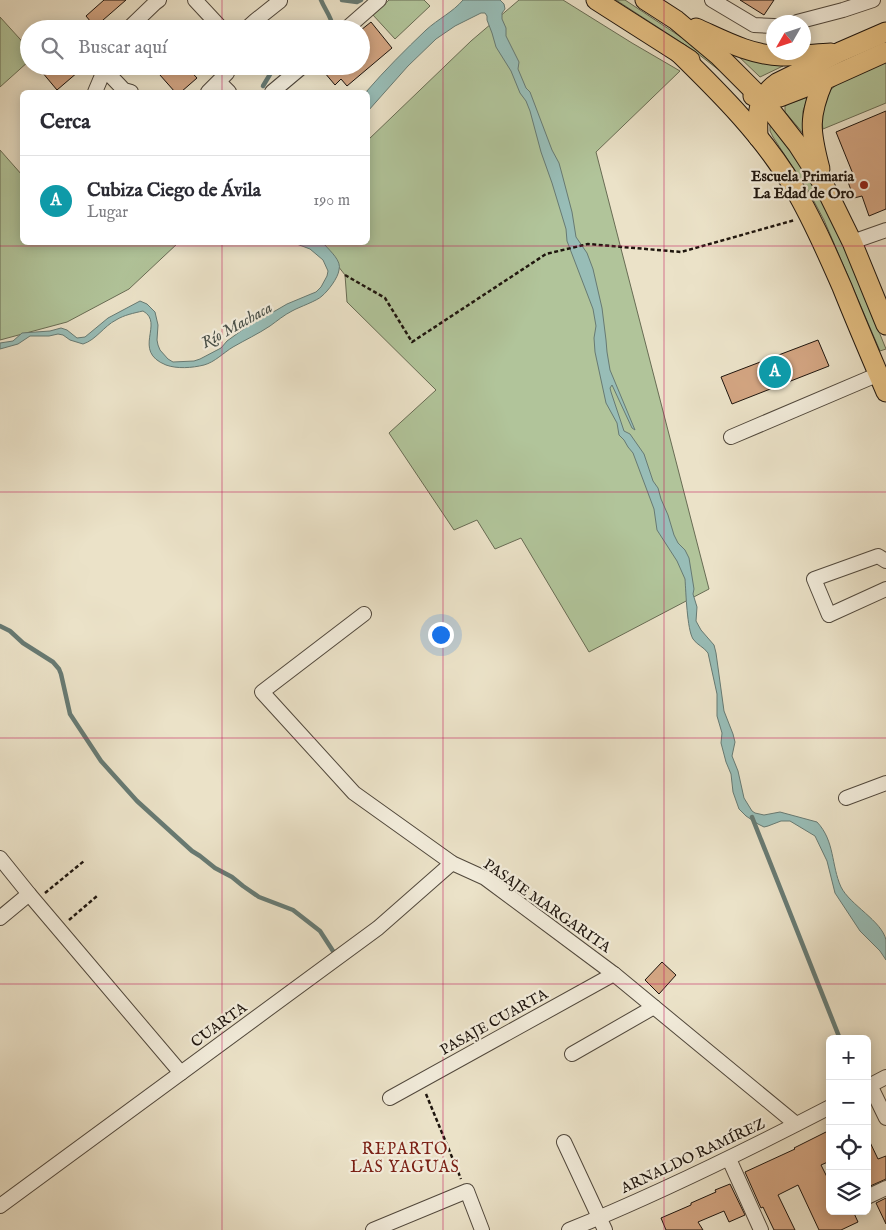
<!DOCTYPE html>
<html lang="es">
<head>
<meta charset="utf-8">
<style>
  body { margin:0; font-family:"IM FELL English",serif; background:#f7f7f7; color:#2b2b33 }
  .controls { position:absolute; right:15px; bottom:15px; display:grid; overflow:hidden; border-radius:8px; box-shadow:0 2px 12px #0003 }
  .controls button { width:45px; height:45px; display:grid; place-items:center; padding:0; border:0; border-bottom:1px solid #e1e1e2; background:#fff; color:#2b2b33; font:25px sans-serif }
  .compass { position:absolute; left:766px; top:15px; width:45px; height:45px; border-radius:50%; background:#fff; box-shadow:0 2px 12px #0003; rotate:231deg }
  .you { position:absolute; left:440px; top:634px; width:18px; height:18px; margin:-12px; border:4px solid #fff; border-radius:50%; background:#1a73e8; box-shadow:0 0 0 8px #1a73e833 }
  .badge { display:grid; place-items:center; width:32px; height:32px; border-radius:50%; background:#7c3aed; color:#fff; font-size:16px; font-weight:700 }
  .pin { position:absolute; translate:-50% -50%; border:2px solid #fff; box-shadow:0 1px 5px #0006 }
  .list { margin:0; padding:0; list-style:none }
  h2 { display:flex; justify-content:space-between; align-items:center; height:65px; margin:0; padding:0 20px; font-size:21px }
  h2 small { font-size:16px; font-weight:400; color:#7c7c81 }
  .list li { display:grid; grid-template-columns:32px 1fr auto; gap:15px; align-items:center; box-sizing:border-box; height:90px; padding:0 20px; border-top:1px solid #e1e1e2 }
  .list b { display:block; font-size:19px; white-space:nowrap }
  .list p { margin:0; font-size:16px; white-space:nowrap; color:#7c7c81 }
  .list em { font-size:16px; font-style:normal; color:#7c7c81 }
  .icon { flex:none; width:28px; height:28px; fill:none; stroke:currentColor; stroke-width:2; stroke-linecap:round; stroke-linejoin:round }
  .map { position:relative; flex:none; width:886px; height:1230px; overflow:hidden }
  .search { position:absolute; background:#fff; box-shadow:0 2px 12px #0003; left:20px; top:20px; width:350px; height:55px; display:flex; align-items:center; gap:12px; box-sizing:border-box; padding:0 18px; border-radius:28px; color:#7c7c81; font-size:19px }
  .panel { position:absolute; background:#fff; box-shadow:0 2px 12px #0003; left:20px; top:90px; width:350px; height:155px; border-radius:8px }
  .map>svg:first-child { display:block }
</style>
</head>
<body>
<div class="map">
<svg width="886" height="1230" viewBox="0 0 886 1230">
  <rect width="100%" height="100%" fill="#ebe2c8"/>
  <filter id="stains"><feTurbulence type="fractalNoise" baseFrequency=".004" numOctaves="4"/><feColorMatrix values="0 0 0 0 .2 0 0 0 0 .09 0 0 0 0 .02 0 0 0 .5 -.17"/></filter>
  <radialGradient id="worn" r=".72"><stop offset=".6" stop-color="#630" stop-opacity="0"/><stop offset="1" stop-color="#630" stop-opacity=".3"/></radialGradient>
  <g fill="#b1c49a" stroke="#686c54">
    <path d="M389,0H424L430,6L395,39L373,15Z"/>
    <path d="M519,0H563L632,43L680,71L596,152L709,589L589,652L521,538L495,549L477,520L454,530L389,433L436,390L347,302L345,275L320,243L368,242V140L471,41Z"/>
    <path d="M616,0H625L696,47L728,77L693,50Z"/>
    <path d="M0,17L29,49V61L0,87Z"/>
    <path d="M735,53L783,66L760,77Z"/>
    <path d="M886,61V103L823,129L821,116L829,91L845,78Z"/>
    <path d="M808,97L803,111V133L785,112V106L788,104Z"/>
    <path d="M770,120L816,187L832,216L886,349L880,351L824,220L809,192L773,137L770,131Z"/>
    <path d="M0,150L22,175V242L178,243L129,289L67,322L0,340Z"/>
  </g>
  <g fill="#98bdb7" stroke="#677a73">
    <path d="M463,0H500L504,4L505,9L502,13V19L506,28V36L519,62L518,69L526,88L530,92L552,150L559,163L562,174L572,212L576,237L587,253L593,269L602,308L606,340L607,352L610,370L635,430L632,428L612,385L610,388L611,392L624,431L630,434L644,454L653,481L658,488L661,499L668,515L674,535L678,543L685,550L689,558L694,589L693,594L697,607L696,621L701,630L714,645L716,653L724,711L733,734L735,742L732,756L738,771L744,798L752,811L755,813L764,815L780,812L817,822C835,841 831,865 841,887C850,905 882,921 886,940C886,946 886,954 886,960L880,951L860,931L835,893L827,861L815,836L790,821H781L768,826L764,827L758,824L746,816L739,809L733,792L731,774L726,762L721,743L722,733L717,716V694L708,653C704,647 697,645 693,639C687,629 686,593 685,579L677,561L657,530L654,509L633,453L628,447L624,440L619,435L617,423L606,403L595,352L594,338L596,326L593,309L567,241L566,229L552,183L541,152L530,111L526,101L520,93L511,71L496,47L492,33L487,20V16L485,13H481L455,26L436,39L408,66L368,111V92H366C385,70 405,50 426,30C438,19 453,12 463,0Z"/>
    <path d="M294,243H322L325,245C330,251 342,261 339,270C338,278 328,291 322,296C317,301 299,307 292,311C284,315 277,321 270,326C258,334 245,340 233,347C223,353 215,362 204,365C192,368 177,369 166,365C131,351 165,323 143,311C134,313 124,315 116,320C104,326 96,340 83,344L70,340L63,335L58,334L49,336H30L18,344L0,349V343L13,341L22,333L50,331L61,328L67,330L77,338L85,337L108,318L140,301L147,304L155,312L158,325L157,340L158,345L160,350L168,359L173,362L194,361L200,359L221,348L227,341L256,320L275,311L287,304L311,294L316,292L321,287L327,276L328,271L323,260L310,249Z"/>
  </g>
  <g fill="none" stroke-linecap="round" stroke-linejoin="round">
    <g stroke="#677a73" stroke-width="4.5">
      <path d="M321,0C325,10 331,16 333,27L330,29"/>
      <path d="M342,0L357,2L361,0"/>
      <path d="M263,86L275,66"/>
      <path d="M0,626L10,631L23,643L53,662L59,669L61,674L70,714L101,761L137,801L192,851L200,856L215,868L232,877L243,886L259,897L293,910L320,931L333,951"/>
      <path d="M752,817L840,1039"/>
    </g>
  </g>
  <g fill="#d3a582" stroke="#1e150e">
    <path d="M104,0H126L95,27L86,16Z"/>
    <path d="M740,0H774L764,15Z"/>
    <path d="M371,22L392,48L347,86L341,79L335,85L319,66H361V30Z"/>
    <path d="M37,66H85L57,90Z"/>
    <path d="M152,66H186L197,78L181,92H175Z"/>
    <path d="M886,111V209L869,216L862,196L854,198L848,182L855,179L836,132Z"/>
    <path d="M818,340L829,366L732,404L721,377Z"/>
    <path d="M662,962L676,975L659,994L645,980Z"/>
    <path d="M830,1130V1161L821,1165L830,1183V1211H853L858,1222L841,1230H819L798,1185L778,1195L795,1230H774L763,1207L761,1208L745,1172L795,1149L794,1148Z"/>
    <path d="M867,1136L878,1159L886,1156V1179L868,1187Z"/>
    <path d="M730,1184L745,1215L729,1222L724,1211L698,1222L703,1230H666L661,1218L691,1205V1203L716,1192L715,1190Z"/>
    <path d="M886,1198V1224L876,1203Z"/>
  </g>
  <g fill="none" stroke-linecap="round" stroke-linejoin="round">
    <defs>
      <g id="minor">
        <path d="M195,0L222,29"/>
        <path d="M712,0L754,25L774,26"/>
        <path d="M797,22L843,10L873,0"/>
        <path d="M128,29L155,3L159,0"/>
        <path d="M246,29L256,20L280,1"/>
        <path d="M346,29L379,0"/>
        <path d="M105,70L124,90L131,92"/>
        <path d="M219,82L229,92"/>
        <path d="M95,92L106,66"/>
        <path d="M208,92L227,73L229,66"/>
        <path d="M272,92L303,66"/>
        <path d="M852,242L886,230"/>
        <path d="M731,437L879,374"/>
        <path d="M886,561L878,556L814,579L829,615L886,589"/>
        <path d="M364,614L262,692L354,793L452,863L485,878L614,974L796,1124"/>
        <path d="M846,798L886,783"/>
        <path d="M0,858L29,894L181,1073"/>
        <path d="M0,918L29,894"/>
        <path d="M572,1054L654,1007"/>
        <path d="M870,1085L886,1118"/>
        <path d="M867,1087L886,1077"/>
        <path d="M390,1098L614,974"/>
        <path d="M564,1142L605,1230"/>
        <path d="M729,1159L761,1230"/>
        <path d="M867,1197L886,1188"/>
        <path d="M0,1206L378,928L452,863"/>
        <path d="M373,1230L467,1191L482,1230"/>
        <path d="M569,1230C658,1194 745,1151 830,1107"/>
      </g>
      <g id="major">
        <path d="M596,0L690,60"/>
        <path d="M645,0L676,20L719,56L762,99L798,145L825,187L852,242L886,325"/>
        <path d="M696,28C723,40 750,55 781,56C797,56 814,54 831,53"/>
        <path d="M679,53C721,94 764,137 794,188C813,220 827,253 842,287C856,322 871,357 886,392"/>
        <path d="M753,96L762,99H770L780,97L824,80L886,52"/>
        <path d="M758,137C757,115 757,97 777,83L840,52L886,32"/>
        <path d="M820,169C810,131 808,117 824,80"/>
      </g>
    </defs>
    <use href="#minor" stroke="#51483c" stroke-width="16"/>
    <use href="#major" stroke="#1e150e" stroke-width="21"/>
    <g stroke="#1e150e" stroke-width="2.5" stroke-dasharray="4 2.5" stroke-linecap="butt">
      <path d="M345,275L385,298L412,342L546,254L588,244L681,252L795,220"/>
      <path d="M45,893L84,861"/>
      <path d="M69,920L97,896"/>
      <path d="M426,1094L461,1179"/>
    </g>
    <use href="#minor" stroke="#f2ecdb" stroke-width="14"/>
    <use href="#major" stroke="#e6c184" stroke-width="19"/>
  </g>
  <path fill="none" stroke="#c2185b" stroke-width="1" stroke-opacity="0.55" d="M222,0V29M443,0V1230M664,0V1230M222,66V92M222,242V1230M0,246H886M0,492H886M0,738H886M0,984H886"/>
  <circle fill="#8f2418" stroke="#f2ecdb" stroke-width="2" cx="864" cy="185" r="5"/>
  <g text-anchor="middle" dominant-baseline="central" stroke-width="4.5" stroke-linejoin="round" paint-order="stroke">
    <g font-size="15" font-weight="bold" fill="#1e150e" stroke="#f2ecdb" text-anchor="end">
      <text x="854" y="176">Escuela Primaria<tspan x="854" dy="17">La Edad de Oro</tspan></text>
    </g>
    <g font-size="15" fill="#1e150e" stroke="#f2ecdb">
      <text transform="translate(547 906) rotate(35)">PASAJE MARGARITA</text>
      <text transform="translate(494 1022) rotate(-29)">PASAJE CUARTA</text>
      <text transform="translate(219 1025) rotate(-36)">CUARTA</text>
      <text transform="translate(693 1156) rotate(-25)">ARNALDO RAMÍREZ</text>
    </g>
    <g font-size="16" font-style="italic" fill="#495049" stroke="#f2ecdb">
      <text transform="translate(237 326) rotate(-29)">Río Machaca</text>
    </g>
    <g font-size="16" letter-spacing="1" fill="#7a1f14" stroke="#f2ecdb">
      <text x="405" y="1150">REPARTO<tspan x="405" dy="18">LAS YAGUAS</tspan></text>
    </g>
  </g>
  <rect width="100%" height="100%" filter="url(#stains)"/>
  <rect width="100%" height="100%" fill="url(#worn)"/>
</svg>
<div class="controls">
<button>+</button>
<button>−</button>
<button><svg class="icon" aria-label="locate" viewBox="0 0 24 24"><circle cx="12" cy="12" r="6"/><path d="M12 2v4M12 18v4M2 12h4M18 12h4"/></svg></button>
<button><svg class="icon" aria-label="layers" viewBox="0 0 24 24"><path d="M12 4l9 5-9 5-9-5zM3 14l9 5 9-5"/></svg></button>
</div>
<svg class="compass" viewBox="-18 -18 36 36"><path d="M0-13l5 13h-10z" fill="#e53935"/><path d="M0 13l5-13h-10z" fill="#7c7c81"/></svg>
<div class="you"></div>
<div class="pin badge" style="left:775px;top:372px;background:#0f9aa8">A</div>
<div class="search"><svg class="icon" aria-label="search" viewBox="0 0 24 24"><circle cx="10" cy="10" r="6"/><path d="M15 15l6 6"/></svg>Buscar aquí</div>
<section class="panel">
<h2>Cerca<small></small></h2>
<ul class="list">
<li><span class="badge" style="background:#0f9aa8">A</span><div><b>Cubiza Ciego de Ávila</b><p>Lugar</p></div><em>190 m</em></li>
</ul>
</section>
</div>
</body>
</html>
